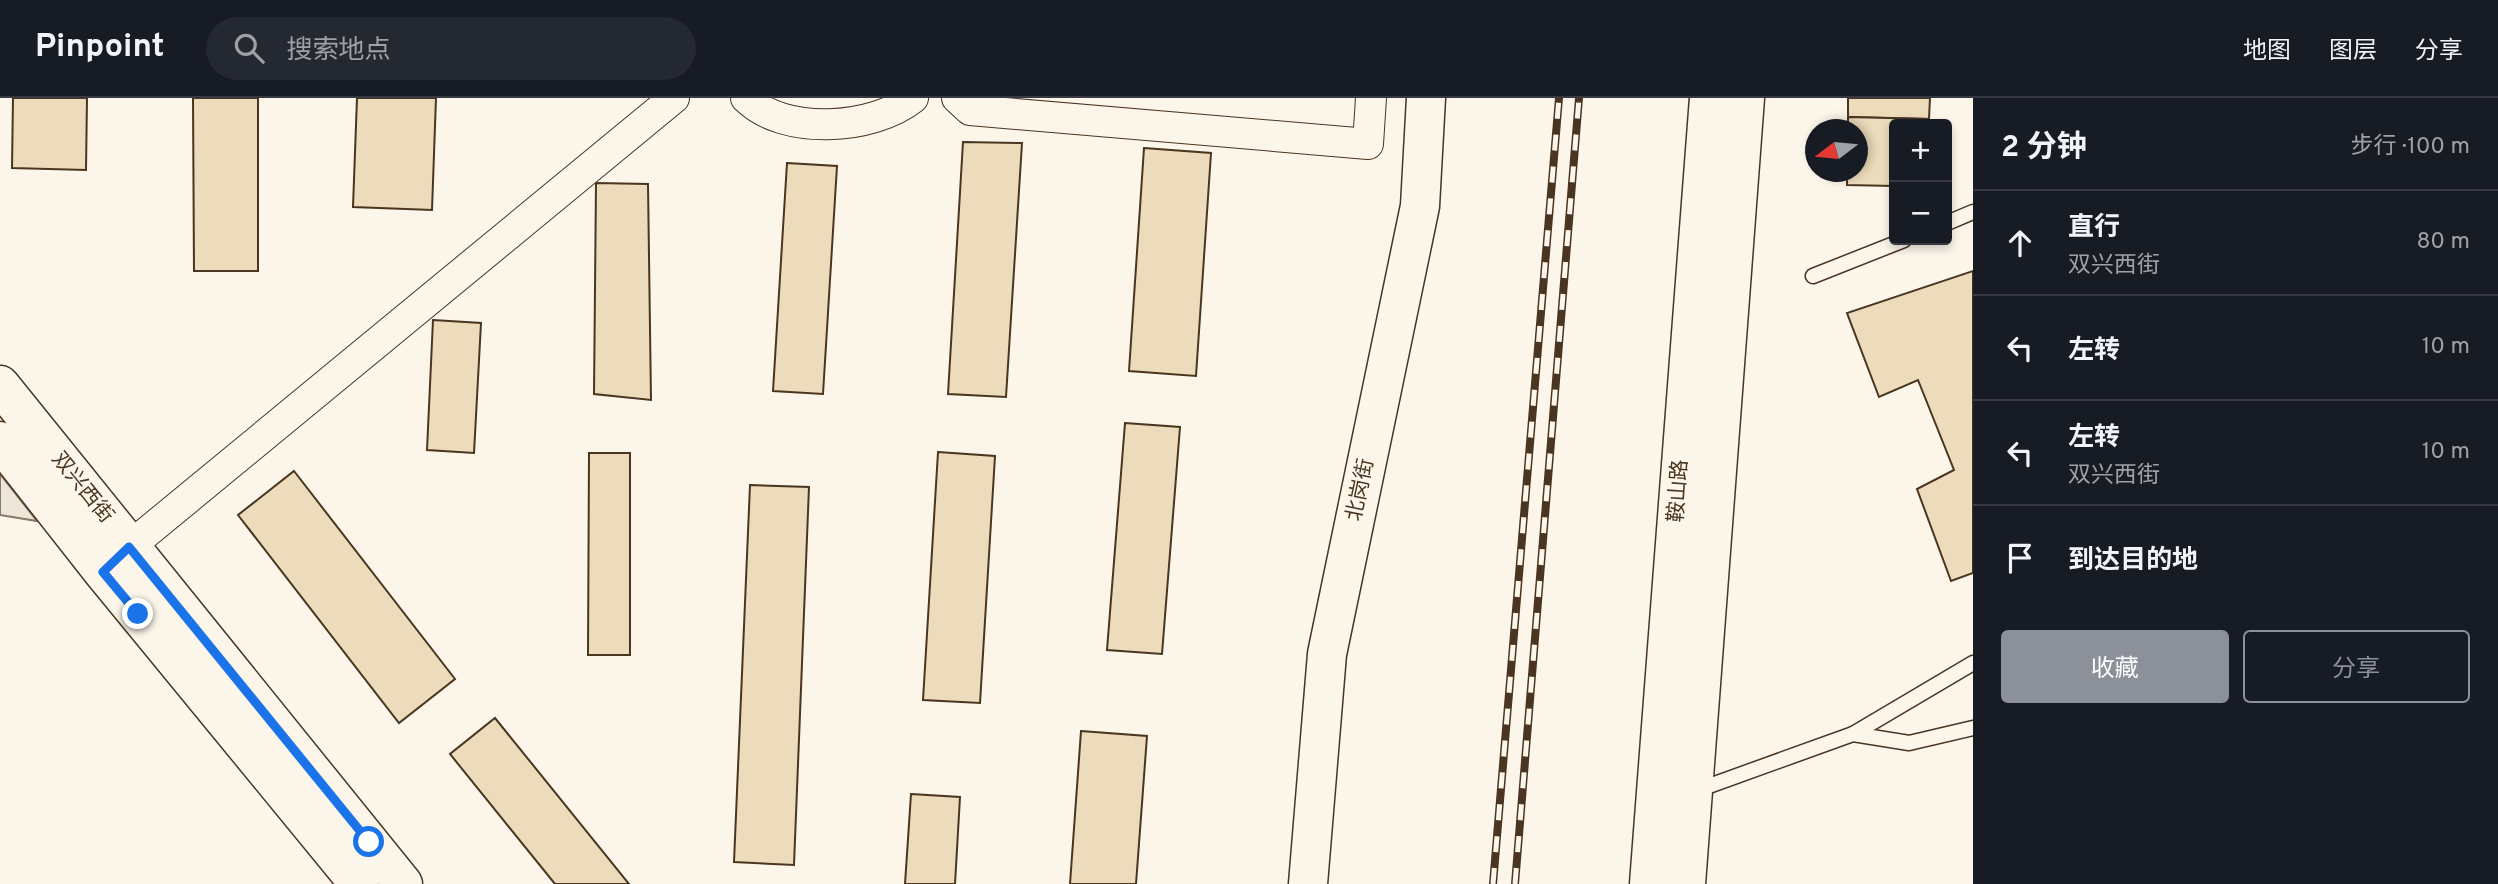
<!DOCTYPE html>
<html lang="zh">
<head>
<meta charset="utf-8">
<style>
  body { margin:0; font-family:Overpass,"Noto Sans SC",sans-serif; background:#242831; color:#f1f3f6 }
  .controls { position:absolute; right:21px; top:21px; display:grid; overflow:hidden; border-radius:7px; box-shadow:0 4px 10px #0003 }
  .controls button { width:63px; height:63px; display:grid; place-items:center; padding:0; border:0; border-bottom:2px solid #363941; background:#171b24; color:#f1f3f6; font:35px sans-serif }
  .compass { position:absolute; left:1805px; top:21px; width:63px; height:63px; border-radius:50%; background:#171b24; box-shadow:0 4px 10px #0003; rotate:254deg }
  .stop { position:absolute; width:21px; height:21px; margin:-16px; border:5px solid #1a73e8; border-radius:50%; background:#fff }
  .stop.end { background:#1a73e8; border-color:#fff; box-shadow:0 2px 7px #0008 }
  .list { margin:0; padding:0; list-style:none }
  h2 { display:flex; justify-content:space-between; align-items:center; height:91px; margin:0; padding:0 28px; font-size:30px }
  h2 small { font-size:23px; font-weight:400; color:#9ea1a6 }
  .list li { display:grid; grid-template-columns:46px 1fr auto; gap:21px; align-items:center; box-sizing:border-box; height:105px; padding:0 28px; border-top:2px solid #363941 }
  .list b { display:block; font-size:26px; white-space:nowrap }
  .list p { margin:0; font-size:23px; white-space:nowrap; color:#9ea1a6 }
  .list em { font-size:23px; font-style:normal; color:#9ea1a6 }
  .actions { display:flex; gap:14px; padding:21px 28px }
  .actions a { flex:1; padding:16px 0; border:2px solid #8c9099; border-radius:7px; text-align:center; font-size:24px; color:#8c9099 }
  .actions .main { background:#8c9099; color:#fff }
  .icon { flex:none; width:38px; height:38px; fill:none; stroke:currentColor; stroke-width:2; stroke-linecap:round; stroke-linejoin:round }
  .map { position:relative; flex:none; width:1973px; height:786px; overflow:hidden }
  header { display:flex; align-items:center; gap:42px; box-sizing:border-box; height:98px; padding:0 35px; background:#171b24; border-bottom:2px solid #363941 }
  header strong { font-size:33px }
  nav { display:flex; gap:38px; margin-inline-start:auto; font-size:24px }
  .search { width:490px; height:63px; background:#242831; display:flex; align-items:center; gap:18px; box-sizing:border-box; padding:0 24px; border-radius:38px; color:#9ea1a6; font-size:26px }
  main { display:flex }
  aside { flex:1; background:#171b24 }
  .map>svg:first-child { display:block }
</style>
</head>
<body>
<header>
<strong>Pinpoint</strong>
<div class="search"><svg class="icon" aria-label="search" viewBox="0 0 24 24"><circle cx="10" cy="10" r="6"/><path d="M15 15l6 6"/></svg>搜索地点</div>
<nav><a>地图</a><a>图层</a><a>分享</a></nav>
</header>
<main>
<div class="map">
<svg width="1973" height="786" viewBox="0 0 1973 786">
  <rect width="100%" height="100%" fill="#fbf6e9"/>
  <path fill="#ede7d9" stroke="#887966" stroke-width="2" d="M0,376L37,423L0,417Z"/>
  <g fill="#ecdcbc" stroke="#4a3520" stroke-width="2">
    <path d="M13,0H87L86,72L12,70Z"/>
    <path d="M193,0H258V173H194Z"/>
    <path d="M357,0H436L432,112L353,109Z"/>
    <path d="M1848,0H1930L1929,21L1848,19Z"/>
    <path d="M1848,19L1929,21V26H1894V88L1847,87V74H1857V32H1848Z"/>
    <path d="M963,44L1022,45L1006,299L948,296Z"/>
    <path d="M1144,50L1211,55L1196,278L1129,273Z"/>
    <path d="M787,65L837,68L823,296L773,293Z"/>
    <path d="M596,85L648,86L651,302L594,296Z"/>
    <path d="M1973,173V475L1951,483L1917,391L1954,372L1918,282L1879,299L1847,215Z"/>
    <path d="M433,222L481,225L474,355L427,352Z"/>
    <path d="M1125,325L1180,329L1162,556L1107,552Z"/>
    <path d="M938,354L995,358L980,605L923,602Z"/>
    <path d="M589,355H630V557H588Z"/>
    <path d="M294,373L455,581L399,625L238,417Z"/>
    <path d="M750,387L809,389L794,767L734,764Z"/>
    <path d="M495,620L629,786H555L450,656Z"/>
    <path d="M1081,633L1147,638L1136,786H1070Z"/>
    <path d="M911,696L960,699L955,786H905Z"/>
  </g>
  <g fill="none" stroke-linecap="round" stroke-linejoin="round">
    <defs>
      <g id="lane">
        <path d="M1947,125L1973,114"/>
        <path d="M1813,178L1904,142"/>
        <path d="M1853,636L1973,565"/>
        <path d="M1695,693L1853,636L1909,645L1973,630"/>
      </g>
      <g id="street">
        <path d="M746,0C784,38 873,32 913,0"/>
        <path d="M957,0L970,12L1368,46L1371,0"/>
        <path d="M116,462L129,449L674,0"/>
      </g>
      <g id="secondary">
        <path d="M0,287L403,786"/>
        <path d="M0,343L103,474L359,786"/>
        <path d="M1308,786L1327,556L1420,108L1426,0"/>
      </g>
      <g id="primary">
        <path d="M1649,786L1709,0"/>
        <path d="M1686,786L1745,0"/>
      </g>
    </defs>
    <use href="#lane" stroke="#4a3520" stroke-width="17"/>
    <use href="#street" stroke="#4a3520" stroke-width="32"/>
    <use href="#secondary" stroke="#4a3520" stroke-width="41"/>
    <use href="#primary" stroke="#4a3520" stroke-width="41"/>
    <use href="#lane" stroke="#fbf6e9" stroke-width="14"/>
    <use href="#street" stroke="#fbf6e9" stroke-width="30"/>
    <use href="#secondary" stroke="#fbf6e9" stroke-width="38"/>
    <use href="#primary" stroke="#fbf6e9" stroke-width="38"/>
    <defs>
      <g id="rail">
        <path d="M1493,786L1559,0"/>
        <path d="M1515,786L1579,0"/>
      </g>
    </defs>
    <use href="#rail" stroke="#4a3520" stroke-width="8"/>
    <use href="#rail" stroke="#fbf6e9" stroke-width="5" stroke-dasharray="16" stroke-linecap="butt"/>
  </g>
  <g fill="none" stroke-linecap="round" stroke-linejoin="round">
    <path stroke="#1a73e8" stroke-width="9" d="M138,516L103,474L129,449L369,744"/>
  </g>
  <g text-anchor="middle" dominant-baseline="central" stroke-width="5" stroke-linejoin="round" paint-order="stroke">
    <g font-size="21" fill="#4a3520" stroke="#fbf6e9">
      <text transform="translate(82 390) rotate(51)">双兴西街</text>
      <text transform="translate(1361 392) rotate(-78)">北岗街</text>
      <text transform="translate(1679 393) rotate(-86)">鞍山路</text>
    </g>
  </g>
</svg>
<div class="controls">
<button>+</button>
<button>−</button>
</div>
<svg class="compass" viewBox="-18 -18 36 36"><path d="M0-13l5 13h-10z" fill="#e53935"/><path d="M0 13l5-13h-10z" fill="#9ea1a6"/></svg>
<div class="stop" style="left:369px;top:744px"></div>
<div class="stop end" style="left:138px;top:516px"></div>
</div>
<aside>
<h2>2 分钟<small>步行 · 100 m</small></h2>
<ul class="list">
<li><svg class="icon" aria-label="ahead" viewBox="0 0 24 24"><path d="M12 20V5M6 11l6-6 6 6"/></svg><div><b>直行</b><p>双兴西街</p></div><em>80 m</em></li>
<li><svg class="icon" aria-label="left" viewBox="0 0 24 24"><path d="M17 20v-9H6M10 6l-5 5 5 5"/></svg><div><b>左转</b></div><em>10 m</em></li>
<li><svg class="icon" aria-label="left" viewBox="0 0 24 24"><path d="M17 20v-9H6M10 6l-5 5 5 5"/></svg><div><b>左转</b><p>双兴西街</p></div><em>10 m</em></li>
<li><svg class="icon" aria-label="arrive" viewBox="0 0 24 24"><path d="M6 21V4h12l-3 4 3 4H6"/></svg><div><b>到达目的地</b></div></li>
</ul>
<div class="actions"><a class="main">收藏</a><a>分享</a></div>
</aside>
</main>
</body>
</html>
